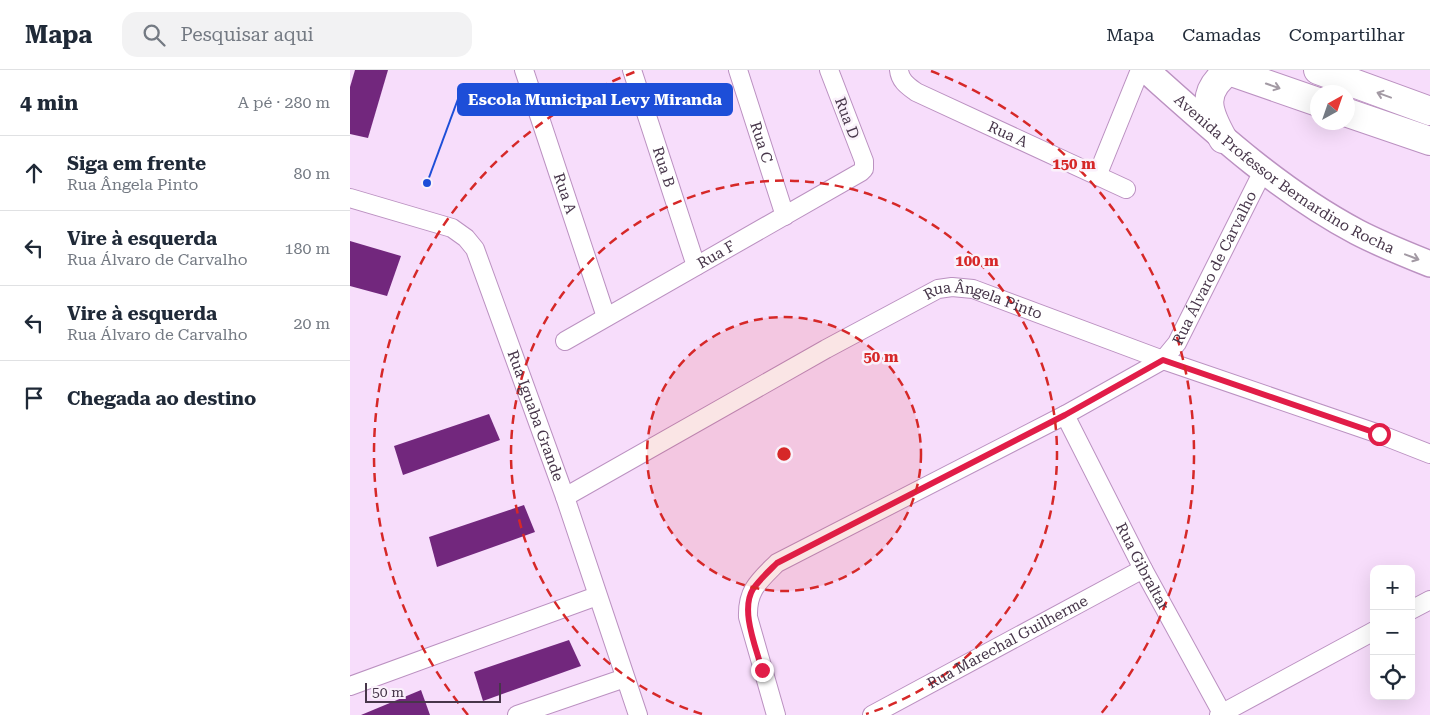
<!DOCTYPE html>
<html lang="pt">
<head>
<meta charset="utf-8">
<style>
  body { margin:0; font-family:"Roboto Serif",serif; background:#f2f2f3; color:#1f2937 }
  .controls { position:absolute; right:15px; bottom:15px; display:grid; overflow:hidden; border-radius:10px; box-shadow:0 5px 20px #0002 }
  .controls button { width:45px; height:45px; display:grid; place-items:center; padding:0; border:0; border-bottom:1px solid #e0e1e3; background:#fff; color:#1f2937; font:25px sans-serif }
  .compass { position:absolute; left:960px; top:15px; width:45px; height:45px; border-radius:50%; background:#fff; box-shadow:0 5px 20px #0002; rotate:40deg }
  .scale { position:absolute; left:15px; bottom:12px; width:136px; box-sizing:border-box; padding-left:5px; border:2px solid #47364a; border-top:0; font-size:14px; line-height:18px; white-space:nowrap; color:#47364a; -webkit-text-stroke:4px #faf1fb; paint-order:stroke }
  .stop { position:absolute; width:15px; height:15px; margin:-11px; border:4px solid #e11d48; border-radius:50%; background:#fff }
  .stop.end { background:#e11d48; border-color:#fff; box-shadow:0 1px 5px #0008 }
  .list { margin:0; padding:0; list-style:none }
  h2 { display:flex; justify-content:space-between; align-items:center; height:65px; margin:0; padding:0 20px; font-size:21px }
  h2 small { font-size:16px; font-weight:400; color:#747a83 }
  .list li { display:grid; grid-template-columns:32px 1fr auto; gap:15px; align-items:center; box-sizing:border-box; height:75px; padding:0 20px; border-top:1px solid #e0e1e3 }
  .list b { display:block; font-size:19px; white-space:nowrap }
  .list p { margin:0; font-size:16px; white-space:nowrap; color:#747a83 }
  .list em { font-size:16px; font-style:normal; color:#747a83 }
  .icon { flex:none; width:28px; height:28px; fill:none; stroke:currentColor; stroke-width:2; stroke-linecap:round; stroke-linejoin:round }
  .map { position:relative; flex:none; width:1080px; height:645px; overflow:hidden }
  header { display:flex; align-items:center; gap:30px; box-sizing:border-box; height:70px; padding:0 25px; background:#fff; border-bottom:1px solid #e0e1e3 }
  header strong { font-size:24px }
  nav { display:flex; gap:28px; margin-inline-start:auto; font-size:18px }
  .search { width:350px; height:45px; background:#f2f2f3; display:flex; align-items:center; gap:12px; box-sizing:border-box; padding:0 18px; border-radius:15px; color:#747a83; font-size:19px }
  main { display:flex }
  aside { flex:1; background:#fff }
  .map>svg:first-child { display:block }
</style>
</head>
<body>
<header>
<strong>Mapa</strong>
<div class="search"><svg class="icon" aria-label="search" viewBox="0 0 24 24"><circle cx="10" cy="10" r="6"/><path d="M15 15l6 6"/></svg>Pesquisar aqui</div>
<nav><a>Mapa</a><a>Camadas</a><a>Compartilhar</a></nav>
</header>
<main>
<aside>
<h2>4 min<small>A pé · 280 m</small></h2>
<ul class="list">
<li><svg class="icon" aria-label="ahead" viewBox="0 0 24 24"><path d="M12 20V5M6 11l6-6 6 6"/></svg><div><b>Siga em frente</b><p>Rua Ângela Pinto</p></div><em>80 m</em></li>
<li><svg class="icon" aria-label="left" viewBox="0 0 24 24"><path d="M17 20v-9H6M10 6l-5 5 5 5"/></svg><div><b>Vire à esquerda</b><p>Rua Álvaro de Carvalho</p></div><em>180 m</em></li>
<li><svg class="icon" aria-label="left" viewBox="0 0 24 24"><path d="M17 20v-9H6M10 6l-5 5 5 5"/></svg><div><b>Vire à esquerda</b><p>Rua Álvaro de Carvalho</p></div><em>20 m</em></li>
<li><svg class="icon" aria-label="arrive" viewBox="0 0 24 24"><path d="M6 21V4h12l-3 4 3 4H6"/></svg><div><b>Chegada ao destino</b></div></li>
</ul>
</aside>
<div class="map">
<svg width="1080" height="645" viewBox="0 0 1080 645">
  <rect width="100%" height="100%" fill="#f7ddfb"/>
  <g fill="#72277d">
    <path d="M5,0H38L18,68L0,64V17Z"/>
    <path d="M0,171L51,186L37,226L0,216Z"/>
    <path d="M139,344L150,370L53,405L44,376Z"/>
    <path d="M174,435L185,462L87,497L79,467Z"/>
    <path d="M219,570L231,596L133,631L124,602Z"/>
    <path d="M71,620L80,645H11Z"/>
  </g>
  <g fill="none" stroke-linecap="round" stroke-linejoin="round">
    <defs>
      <g id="street">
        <path id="s1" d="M174,0L256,247"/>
        <path id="s2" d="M282,0L346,196"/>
        <path id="s3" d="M388,0L435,146"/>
        <path id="s4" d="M549,0C550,11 558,16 566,22L776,119"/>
        <path d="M747,106L790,0"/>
        <path id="s5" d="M0,128L102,158L116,168L125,179L215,427L288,645"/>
        <path id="s6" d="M215,271L511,102L514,99V91L479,0"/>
        <path id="s7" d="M715,345L793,499L873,645"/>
        <path id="s8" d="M215,427L476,279L588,219L602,217L623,219L813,290L1029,364L1080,384"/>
        <path d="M1061,540L1080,530"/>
        <path d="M0,616L247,526"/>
        <path d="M167,645L275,608"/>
        <path id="s9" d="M426,645L398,547C397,520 409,511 427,493L715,345L813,290L827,273L913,101"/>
        <path id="s10" d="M522,645L793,499"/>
        <path d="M869,645L1024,561"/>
      </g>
      <g id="secondary">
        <path id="s11" d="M796,0C862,59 928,120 1007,162C1030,174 1055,184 1080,194"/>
      </g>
      <g id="primary">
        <path d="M876,0L968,32"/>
        <path d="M968,0L1080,41"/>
        <path d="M998,43L1080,71"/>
        <path d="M873,69C858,42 849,22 880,0"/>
      </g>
    </defs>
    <use href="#street" stroke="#bb91c1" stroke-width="20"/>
    <use href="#secondary" stroke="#bb91c1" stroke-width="28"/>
    <use href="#primary" stroke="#bb91c1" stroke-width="30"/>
    <use href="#street" stroke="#fff" stroke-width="18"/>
    <use href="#secondary" stroke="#fff" stroke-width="25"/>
    <use href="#primary" stroke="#fff" stroke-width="28"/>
  </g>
  <defs><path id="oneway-shaft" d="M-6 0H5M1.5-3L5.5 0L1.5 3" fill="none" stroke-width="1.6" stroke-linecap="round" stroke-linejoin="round" transform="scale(1.25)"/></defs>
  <g stroke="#a39aa4">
    <use href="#oneway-shaft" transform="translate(923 16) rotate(19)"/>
    <use href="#oneway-shaft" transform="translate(1034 25) rotate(-160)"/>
    <use href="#oneway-shaft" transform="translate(1062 187) rotate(21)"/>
  </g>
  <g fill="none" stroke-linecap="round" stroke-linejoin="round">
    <path stroke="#e11d48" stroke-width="6" d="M412,600C406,577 390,540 403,519C410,509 419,501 427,493L715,345L813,290L1029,364"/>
  </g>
  <circle cx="434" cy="384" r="137" fill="#d62828" fill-opacity=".12"/>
  <g fill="none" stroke="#d62828" stroke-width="2.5" stroke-dasharray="9 6">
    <circle cx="434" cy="384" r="137"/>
    <path d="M352 644A273 273 0 1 1 516 644"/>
    <path d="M118 645A410 410 0 0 1 287 1M581 1A410 410 0 0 1 750 645"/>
  </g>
  <g text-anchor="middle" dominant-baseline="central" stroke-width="5" stroke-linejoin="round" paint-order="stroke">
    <g font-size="15" fill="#47364a" stroke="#faf1fb">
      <text transform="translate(497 48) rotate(69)">Rua D</text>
      <text stroke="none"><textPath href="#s4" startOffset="130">Rua A</textPath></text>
      <text stroke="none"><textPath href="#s3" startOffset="76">Rua C</textPath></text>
      <text stroke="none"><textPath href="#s2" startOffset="102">Rua B</textPath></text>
      <text stroke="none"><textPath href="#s11" startOffset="174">Avenida Professor Bernardino Rocha</textPath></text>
      <text stroke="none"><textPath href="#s1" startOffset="130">Rua A</textPath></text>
      <text stroke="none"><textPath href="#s6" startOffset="174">Rua F</textPath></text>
      <text stroke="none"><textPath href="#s9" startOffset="708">Rua Álvaro de Carvalho</textPath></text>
      <text stroke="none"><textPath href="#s8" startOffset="474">Rua Ângela Pinto</textPath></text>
      <text stroke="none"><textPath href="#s5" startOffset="315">Rua Iguaba Grande</textPath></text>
      <text stroke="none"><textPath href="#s7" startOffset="170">Rua Gibraltar</textPath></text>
      <text stroke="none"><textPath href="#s10" startOffset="154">Rua Marechal Guilherme</textPath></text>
    </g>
  </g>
  <circle cx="434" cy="384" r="8" fill="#d62828" stroke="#faf1fb" stroke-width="2.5"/>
  <g font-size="15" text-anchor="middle" font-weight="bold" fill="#d62828" stroke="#faf1fb" stroke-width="5" stroke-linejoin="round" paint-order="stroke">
    <text x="724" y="99">150 m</text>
    <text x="627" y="196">100 m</text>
    <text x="531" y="292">50 m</text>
  </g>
  <path fill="none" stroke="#1d4ed8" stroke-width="2" d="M77 113L108 29"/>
  <circle fill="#1d4ed8" stroke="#faf1fb" stroke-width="2" cx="77" cy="113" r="5"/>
  <rect fill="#1d4ed8" stroke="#1d4ed8" stroke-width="2" x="108" y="14" width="274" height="31" rx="5"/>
  <g font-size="16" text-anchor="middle" font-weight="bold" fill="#fff">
    <text x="245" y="35">Escola Municipal Levy Miranda</text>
  </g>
</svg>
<div class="controls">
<button>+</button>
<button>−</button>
<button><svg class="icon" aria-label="locate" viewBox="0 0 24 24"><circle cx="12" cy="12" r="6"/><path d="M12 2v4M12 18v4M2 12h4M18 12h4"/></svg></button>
</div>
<svg class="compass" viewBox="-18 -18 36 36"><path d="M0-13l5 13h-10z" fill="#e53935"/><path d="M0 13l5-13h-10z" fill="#747a83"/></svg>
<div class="scale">50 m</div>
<div class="stop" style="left:1029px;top:364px"></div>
<div class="stop end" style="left:412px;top:600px"></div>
</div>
</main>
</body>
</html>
